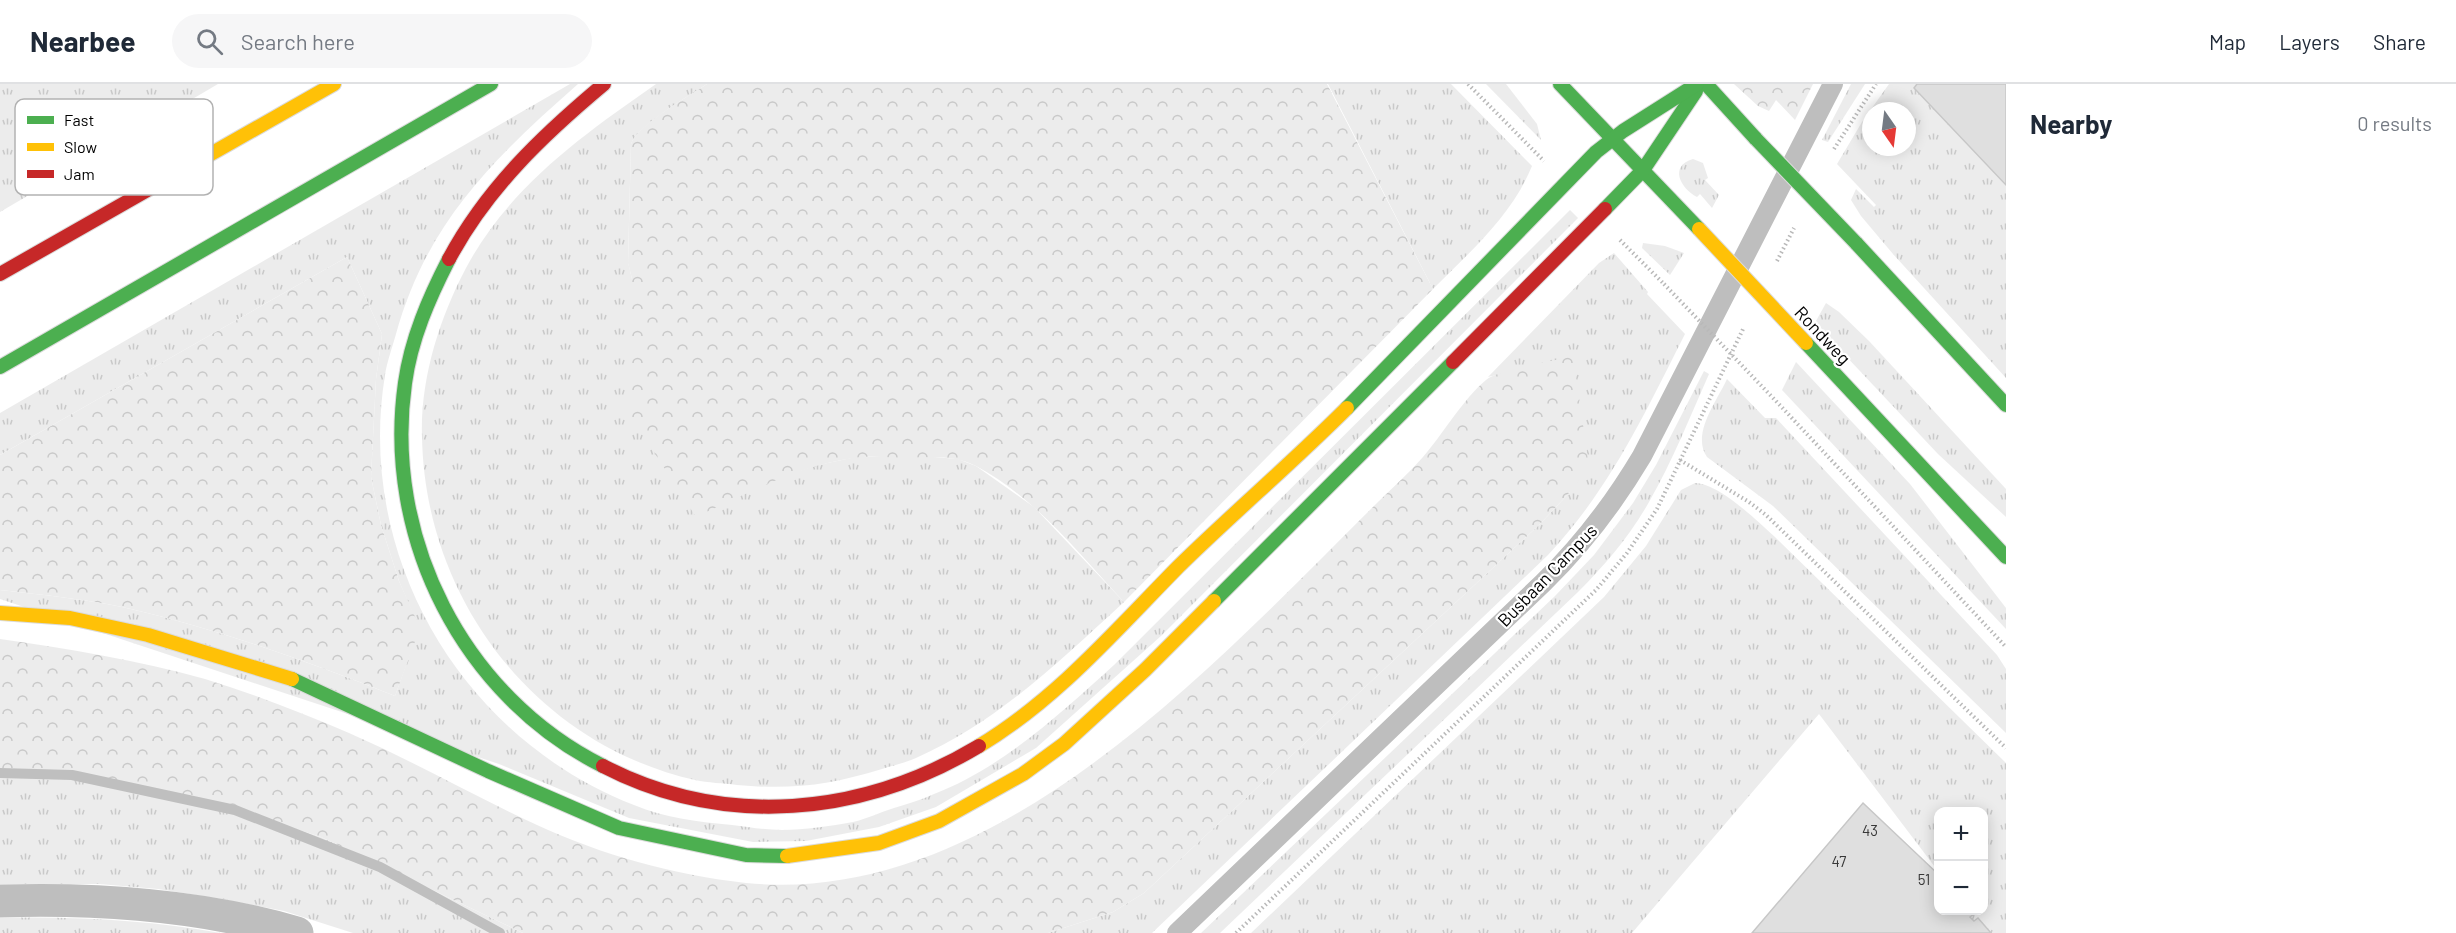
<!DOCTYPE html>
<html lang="en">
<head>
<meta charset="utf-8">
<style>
  body { margin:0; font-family:Barlow,sans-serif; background:#f6f6f7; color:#1f2937 }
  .controls { position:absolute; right:18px; bottom:18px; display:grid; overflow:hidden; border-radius:12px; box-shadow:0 3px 15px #0003 }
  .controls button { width:54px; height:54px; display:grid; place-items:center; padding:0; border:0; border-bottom:2px solid #e0e1e3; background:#fff; color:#1f2937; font:30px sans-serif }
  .compass { position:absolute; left:1862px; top:18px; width:54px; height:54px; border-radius:50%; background:#fff; box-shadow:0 3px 15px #0003; rotate:166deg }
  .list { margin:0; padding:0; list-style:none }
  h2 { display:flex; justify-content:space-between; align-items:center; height:78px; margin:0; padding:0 24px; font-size:26px }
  h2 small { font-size:20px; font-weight:400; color:#747a83 }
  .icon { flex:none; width:33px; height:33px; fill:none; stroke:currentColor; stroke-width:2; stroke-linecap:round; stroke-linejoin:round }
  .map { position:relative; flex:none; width:2006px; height:849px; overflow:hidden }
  header { display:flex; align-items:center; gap:36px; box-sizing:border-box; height:84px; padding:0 30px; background:#fff; border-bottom:2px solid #e0e1e3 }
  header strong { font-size:28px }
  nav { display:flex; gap:33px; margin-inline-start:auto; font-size:21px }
  .search { width:420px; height:54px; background:#f6f6f7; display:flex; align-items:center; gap:15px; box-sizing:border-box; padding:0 21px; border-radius:33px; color:#747a83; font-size:22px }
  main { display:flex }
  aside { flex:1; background:#fff }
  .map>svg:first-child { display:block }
</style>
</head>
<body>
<header>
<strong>Nearbee</strong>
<div class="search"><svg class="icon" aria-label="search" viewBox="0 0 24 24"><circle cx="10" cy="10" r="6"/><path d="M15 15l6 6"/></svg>Search here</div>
<nav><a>Map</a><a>Layers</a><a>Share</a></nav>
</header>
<main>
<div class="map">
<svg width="2006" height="849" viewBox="0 0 2006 849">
  <defs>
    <pattern id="grass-tufts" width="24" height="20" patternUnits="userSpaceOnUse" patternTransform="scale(1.5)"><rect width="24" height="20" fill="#ececec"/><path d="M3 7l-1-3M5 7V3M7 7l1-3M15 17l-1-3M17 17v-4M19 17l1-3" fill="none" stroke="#c9c9c9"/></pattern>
    <pattern id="forest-crowns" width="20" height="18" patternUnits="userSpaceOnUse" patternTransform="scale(1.5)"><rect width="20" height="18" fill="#ececec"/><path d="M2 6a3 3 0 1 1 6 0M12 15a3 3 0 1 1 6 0" fill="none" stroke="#c9c9c9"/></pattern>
  </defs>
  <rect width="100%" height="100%" fill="#fff"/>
  <g fill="url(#grass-tufts)" fill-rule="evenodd">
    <path d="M0,0H218L0,128Z"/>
    <path d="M570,0H578C494,74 427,138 396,250C392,264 387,278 385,291C355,474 463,655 634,721C665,734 699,738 732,741C748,743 765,746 782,746C804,746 831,742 853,738C867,735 880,728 894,724C907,720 921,716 934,710C1002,684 1061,629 1114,581L1570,126L1578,134L1161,552L1036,664L936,723L879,743L806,757L753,758L629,734L499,680L0,515V506C43,511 88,515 131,525C221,546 309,578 395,612L419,544L399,497L381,441L371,393L376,295L382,250L347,173L0,371V329Z"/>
    <path d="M656,0H707C689,12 637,42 631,60L628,178L632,195L789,390L818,381L856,373H934L958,375L976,382L1034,423L1124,518C1060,577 996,639 916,674C905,679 894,681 882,685C830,701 792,706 737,701C723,699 708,699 695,696C535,660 425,515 422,353C420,296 439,235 466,184C509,103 583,51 656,0Z"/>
    <path d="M1328,0H1451L1532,82C1512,131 1471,167 1433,205Z"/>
    <path d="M1486,0H1506L1537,40L1541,56Z"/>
    <path d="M1851,0H1865L1828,58L1822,56Z"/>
    <path d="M1889,0H1917L1914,4L2006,101V294L1893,170L1861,132L1851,116L1856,105L1874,123L1876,121L1837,80L1862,38ZM1871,27H1907V63H1871Z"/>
    <path d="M1693,75L1703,79L1708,94L1705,96L1719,111L1712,124L1700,110L1697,113C1680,104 1669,82 1693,75Z"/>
    <path d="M1643,159L1665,162L1684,169L1670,191L1642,164Z"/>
    <path d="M1614,169L1648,208L1647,210L1685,250C1645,329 1610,405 1548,471L1152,849H1048L1113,828L1144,809L1540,440L1570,408L1573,273L1488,293L1599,179Z"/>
    <path d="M1826,219L1839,228L1869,257L2006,405V433L1938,370L1827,252L1816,237Z"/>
    <path d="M1796,278L1910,400L2006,524V545L1782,306Z"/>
    <path d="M1704,287L1709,290C1690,333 1672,378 1649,418C1630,452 1605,481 1578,508L1220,849H1201L1555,512L1594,471L1633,419L1656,381Z"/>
    <path d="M1727,295L1765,334H1776L1997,571L2006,585V649L1773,422L1707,373C1691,350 1717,317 1727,295Z"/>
    <path d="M1695,399C1720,400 1756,436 1775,453L2006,679V849H1991L1978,834L1974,837L1970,833L1974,830L1971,827L1984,826V728H1938V787L1819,630L1632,849H1251L1604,513L1646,462L1681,406Z"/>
    <path d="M0,687L56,690L204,716L321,753L523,849H353L284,827L221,815L158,805L99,800H0Z"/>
    <path d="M0,834C74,832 148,836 221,849H0Z"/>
  </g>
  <g fill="url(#forest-crowns)">
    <path d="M707,0H1327L1433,205L1124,518C1079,470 1036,414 976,382C956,371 931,373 909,374C891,374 872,371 854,374C797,382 748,409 696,433L630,331L632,195L628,179L631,60C637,41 689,12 707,0Z"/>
    <path d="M1734,0H1813L1795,36L1776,16L1769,27L1758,22Z"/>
    <path d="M347,173L382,250L376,295L371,393L381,441L399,497L420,544L395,612C309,578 221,546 131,525C88,515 43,511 0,506V371Z"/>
    <path d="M1573,272L1589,382L1570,408L1540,440L1144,809L1113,828L1048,849H523L321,753L204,716L56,690L0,687V555C69,565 138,576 205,595C254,610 302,629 349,649C413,677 474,712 537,741C602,771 674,791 746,799C996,824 1216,578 1378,418C1393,403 1409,389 1423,373C1443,350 1463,315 1486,296C1498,286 1554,277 1573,272Z"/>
  </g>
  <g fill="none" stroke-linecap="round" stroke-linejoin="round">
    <path stroke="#bfbfbf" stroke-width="10" d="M0,689L72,691L235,726L380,783L500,849"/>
  </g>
  <g fill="#dfdfdf" stroke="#c7c7c7" stroke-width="1.5">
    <path d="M1917,0H2006V101L1914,4Z"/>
    <path d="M1863,719L1938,790V826H1971L1974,830L1970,833L1974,837L1978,834L1991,849H1752Z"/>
  </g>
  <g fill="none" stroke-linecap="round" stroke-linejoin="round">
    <defs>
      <g id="fast">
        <path d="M1560,0L1699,145"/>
        <path d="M1706,0L1756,55"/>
        <path d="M1605,125L1643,86L1696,7"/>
        <path d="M1856,159L2006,321"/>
        <path d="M449,175C429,214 411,255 405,299C383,454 463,612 603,682"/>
        <path d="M1806,259L2006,473"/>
        <path d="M0,283L491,0"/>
        <path d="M1347,324L1596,68L1623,47L1697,0"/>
        <path d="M1214,517L1453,278"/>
        <path d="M292,595L488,687L619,744L746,771L787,772"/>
      </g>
      <g id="slow">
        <path d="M158,100L334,0"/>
        <path d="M0,529L70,534L148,551L292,595"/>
        <path d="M979,662C1057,615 1115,547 1178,483C1233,429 1292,379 1347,324"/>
        <path d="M787,772L879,759L939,737L1023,690L1064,660L1145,586L1214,517"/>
      </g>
      <g id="jam">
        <path d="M449,175C487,104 543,51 604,0"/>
        <path d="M0,190L158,100"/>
        <path d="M1453,278L1605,125"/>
        <path d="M603,682C725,745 862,732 979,662"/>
      </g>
    </defs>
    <use href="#fast" stroke="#dbdbdb" stroke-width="16"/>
    <use href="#slow" stroke="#dbdbdb" stroke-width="16"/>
    <use href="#jam" stroke="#dbdbdb" stroke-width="16"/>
    <g stroke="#b9b9b9" stroke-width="4" stroke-dasharray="1.5 3" stroke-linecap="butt">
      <path d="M1468,0L1544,77"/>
      <path d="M1834,65L1876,0"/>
      <path d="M1620,156L1664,200"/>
      <path d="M1777,177L1794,144"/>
      <path d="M1776,317L2006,563"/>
      <path d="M1680,376L1749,418L1766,431L2006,664"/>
      <path d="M1236,849L1596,506L1627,469L1657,425L1744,243"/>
    </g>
    <path stroke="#bebebe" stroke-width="20" d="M1177,849L1543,499C1582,461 1614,419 1642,372L1833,0"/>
    <path stroke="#bebebe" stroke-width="33" d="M0,817C99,814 201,821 297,849"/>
    <use href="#fast" stroke="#4caf50" stroke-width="14"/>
    <use href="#slow" stroke="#ffc107" stroke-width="14"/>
    <use href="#jam" stroke="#c62828" stroke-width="14"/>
    <defs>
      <path id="fast-bridge" d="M1756,55L1856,159"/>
      <path id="slow-bridge" d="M1699,145L1806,259"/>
    </defs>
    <use href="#fast-bridge" stroke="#dbdbdb" stroke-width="16" stroke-linecap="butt"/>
    <use href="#slow-bridge" stroke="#dbdbdb" stroke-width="16" stroke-linecap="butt"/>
    <path stroke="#b9b9b9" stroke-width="4" stroke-dasharray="1.5 3" stroke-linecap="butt" d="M1664,200L1776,317"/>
    <use href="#fast-bridge" stroke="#4caf50" stroke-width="14"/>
    <use href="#slow-bridge" stroke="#ffc107" stroke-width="14"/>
  </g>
  <g text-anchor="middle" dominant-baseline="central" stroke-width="4.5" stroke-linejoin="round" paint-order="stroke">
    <g font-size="15" fill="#383838">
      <text x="1870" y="746">43</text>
      <text x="1839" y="777">47</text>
      <text x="1924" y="795">51</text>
    </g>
    <g font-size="18" fill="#000" stroke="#fff">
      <text transform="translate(1823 251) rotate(47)">Rondweg</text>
      <text transform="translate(1547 491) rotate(-46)">Busbaan Campus</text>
    </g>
  </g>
  <rect x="15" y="15" width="198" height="96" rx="9" fill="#fff" stroke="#b2b2b2" stroke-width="1.5"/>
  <rect x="27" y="32" width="27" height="8" fill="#4caf50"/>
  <rect x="27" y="59" width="27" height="8" fill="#ffc107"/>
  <rect x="27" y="86" width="27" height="8" fill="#c62828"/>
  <g font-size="16" fill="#000">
    <text x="64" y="42">Fast</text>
    <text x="64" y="69">Slow</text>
    <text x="64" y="96">Jam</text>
  </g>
</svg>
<div class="controls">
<button>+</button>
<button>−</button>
</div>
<svg class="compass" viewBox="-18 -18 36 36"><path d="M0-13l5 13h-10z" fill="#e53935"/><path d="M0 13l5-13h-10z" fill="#747a83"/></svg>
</div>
<aside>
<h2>Nearby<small>0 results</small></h2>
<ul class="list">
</ul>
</aside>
</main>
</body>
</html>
